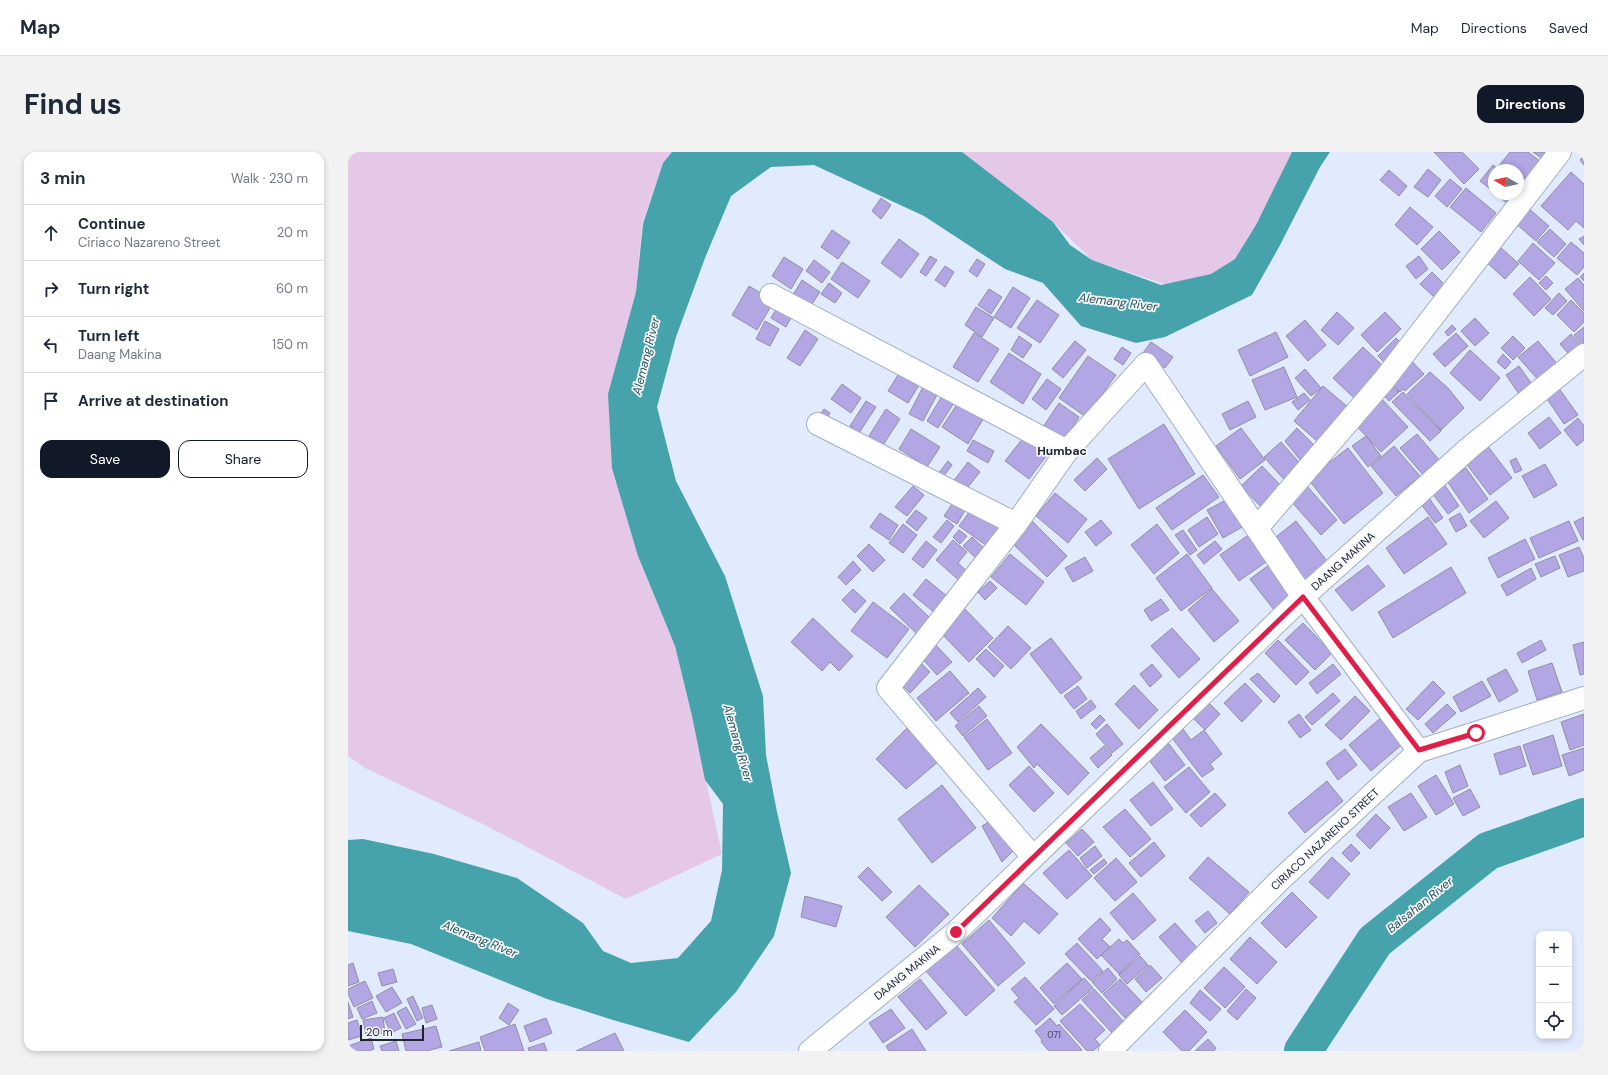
<!DOCTYPE html>
<html lang="en">
<head>
<meta charset="utf-8">
<style>
  body { margin:0; font-family:"DM Sans",sans-serif; background:#f2f2f3; color:#1f2937 }
  .controls { position:absolute; right:12px; bottom:12px; display:grid; overflow:hidden; border-radius:8px; box-shadow:0 2px 6px #0003 }
  .controls button { width:36px; height:36px; display:grid; place-items:center; padding:0; border:0; border-bottom:1px solid #e0e1e3; background:#fff; color:#1f2937; font:20px sans-serif }
  .compass { position:absolute; left:1140px; top:12px; width:36px; height:36px; border-radius:50%; background:#fff; box-shadow:0 2px 6px #0003; rotate:279deg }
  .scale { position:absolute; left:12px; bottom:10px; width:64px; box-sizing:border-box; padding-left:4px; border:2px solid #20252d; border-top:0; font-size:11px; line-height:14px; white-space:nowrap; color:#20252d; -webkit-text-stroke:3px #f5f8fc; paint-order:stroke }
  .stop { position:absolute; width:12px; height:12px; margin:-9px; border:3px solid #e11d48; border-radius:50%; background:#fff }
  .stop.end { background:#e11d48; border-color:#fff; box-shadow:0 1px 4px #0008 }
  .list { margin:0; padding:0; list-style:none }
  h2 { display:flex; justify-content:space-between; align-items:center; height:52px; margin:0; padding:0 16px; font-size:17px }
  h2 small { font-size:13px; font-weight:400; color:#747a83 }
  .list li { display:grid; grid-template-columns:26px 1fr auto; gap:12px; align-items:center; box-sizing:border-box; height:56px; padding:0 16px; border-top:1px solid #e0e1e3 }
  .list b { display:block; font-size:15px; white-space:nowrap }
  .list p { margin:0; font-size:13px; white-space:nowrap; color:#747a83 }
  .list em { font-size:13px; font-style:normal; color:#747a83 }
  .actions { display:flex; gap:8px; padding:12px 16px }
  .actions a { flex:1; padding:9px 0; border:1px solid #111827; border-radius:12px; text-align:center; font-size:14px; color:#111827 }
  .actions .main { background:#111827; color:#fff }
  .icon { flex:none; width:22px; height:22px; fill:none; stroke:currentColor; stroke-width:2; stroke-linecap:round; stroke-linejoin:round }
  .map { position:relative; flex:none; width:1236px; height:899px; overflow:hidden; border-radius:12px }
  header { display:flex; align-items:center; gap:24px; box-sizing:border-box; height:56px; padding:0 20px; background:#fff; border-bottom:1px solid #e0e1e3 }
  header strong { font-size:19px }
  nav { display:flex; gap:22px; margin-inline-start:auto; font-size:14px }
  .intro { display:flex; align-items:center; justify-content:space-between; box-sizing:border-box; height:96px; padding:0 24px }
  h1 { margin:0; font-size:28px }
  .button { padding:10px 18px; border-radius:12px; background:#111827; color:#fff; font-size:14px; font-weight:700 }
  main { display:flex; gap:24px; padding:0 24px }
  aside { flex:1; background:#fff; border-radius:12px; box-shadow:0 2px 6px #0003 }
  .map>svg:first-child { display:block }
</style>
</head>
<body>
<header>
<strong>Map</strong>
<nav><a>Map</a><a>Directions</a><a>Saved</a></nav>
</header>
<div class="intro"><h1>Find us</h1><a class="button">Directions</a></div>
<main>
<aside>
<h2>3 min<small>Walk · 230 m</small></h2>
<ul class="list">
<li><svg class="icon" aria-label="ahead" viewBox="0 0 24 24"><path d="M12 20V5M6 11l6-6 6 6"/></svg><div><b>Continue</b><p>Ciriaco Nazareno Street</p></div><em>20 m</em></li>
<li><svg class="icon" aria-label="right" viewBox="0 0 24 24"><path d="M7 20v-9h11M14 6l5 5-5 5"/></svg><div><b>Turn right</b></div><em>60 m</em></li>
<li><svg class="icon" aria-label="left" viewBox="0 0 24 24"><path d="M17 20v-9H6M10 6l-5 5 5 5"/></svg><div><b>Turn left</b><p>Daang Makina</p></div><em>150 m</em></li>
<li><svg class="icon" aria-label="arrive" viewBox="0 0 24 24"><path d="M6 21V4h12l-3 4 3 4H6"/></svg><div><b>Arrive at destination</b></div></li>
</ul>
<div class="actions"><a class="main">Save</a><a>Share</a></div>
</aside>
<div class="map">
<svg width="1236" height="899" viewBox="0 0 1236 899">
  <rect width="100%" height="100%" fill="#e1ebfd"/>
  <g fill="#e5c7e8">
    <path d="M0,0H324L315,11L294,73L288,140L262,237L293,412L327,494L344,564L374,702L278,747L135,672L17,616L0,604Z"/>
    <path d="M611,0H945L891,122L816,132L744,108L704,69Z"/>
  </g>
  <path fill="#46a3ab" d="M324,0H614L705,70L722,93L744,108L813,133L863,122L887,107L908,73L944,0H982L972,15L931,95L904,143L817,185L788,191L733,174L695,131L657,117L576,64L466,13L423,15L383,44L357,106L328,185L309,255L328,329L377,424L415,544L418,603L429,660L443,721L426,784L388,840L341,890L265,868L199,847L63,792L0,779V688L15,687L86,702L169,726L235,771L255,799L283,811L330,806L363,769L374,718L375,652L357,628L344,564L327,494L290,404L264,316L260,242L288,140L295,72L315,11Z"/>
  <g fill="none" stroke-linecap="round" stroke-linejoin="round">
    <path stroke="#46a3ab" stroke-width="38" d="M955,899L1027,789L1140,699L1236,665"/>
  </g>
  <g fill="#b2a6e4" stroke="#928ea5">
    <path d="M1086,0H1114L1131,17L1116,32Z"/>
    <path d="M1162,0H1180L1197,13L1178,37L1170,31V18H1154L1150,15Z"/>
    <path d="M1185,0H1208L1200,11Z"/>
    <path d="M1236,4V13L1232,8Z"/>
    <path d="M1145,13L1151,18H1146V40L1132,29Z"/>
    <path d="M1080,17L1093,28L1080,45L1066,35Z"/>
    <path d="M1041,18L1059,34L1051,44L1032,28Z"/>
    <path d="M1223,20L1236,32V76L1228,69L1220,78L1193,54Z"/>
    <path d="M1102,27L1114,37L1099,55L1087,44Z"/>
    <path d="M1118,36L1148,61L1133,80L1102,55Z"/>
    <path d="M1148,42H1168L1160,52Z"/>
    <path d="M533,46L543,53L533,67L524,59Z"/>
    <path d="M1062,55L1085,75L1069,93L1047,73Z"/>
    <path d="M1179,55L1201,74L1188,89L1166,70Z"/>
    <path d="M1202,77L1218,92L1206,105L1189,90Z"/>
    <path d="M484,78L502,90L490,107L473,95Z"/>
    <path d="M1091,79L1112,100L1094,118L1073,97Z"/>
    <path d="M1236,84V93L1231,87Z"/>
    <path d="M551,87L571,102L553,126L533,111Z"/>
    <path d="M1223,90L1236,101V115L1229,123L1209,106Z"/>
    <path d="M1185,91L1207,111L1191,128L1170,109Z"/>
    <path d="M1151,94L1171,112L1157,127L1137,109Z"/>
    <path d="M582,104L589,108L578,124L572,120Z"/>
    <path d="M1071,104L1080,117L1068,127L1058,114Z"/>
    <path d="M436,105L455,117L443,137L424,124Z"/>
    <path d="M629,107L637,112L629,125L621,119Z"/>
    <path d="M466,108L482,120L474,131L458,119Z"/>
    <path d="M494,110L522,129L510,146L483,127Z"/>
    <path d="M597,114L606,120L597,135L587,128Z"/>
    <path d="M1084,120L1097,133L1086,145L1072,132Z"/>
    <path d="M1236,121V129L1232,125Z"/>
    <path d="M1198,124L1205,131L1198,138L1191,131Z"/>
    <path d="M1182,125L1203,147L1186,164L1165,142Z"/>
    <path d="M1230,126L1236,133V159L1217,137Z"/>
    <path d="M454,128L472,140L462,155L445,143Z"/>
    <path d="M481,131L494,141L487,151L473,142Z"/>
    <path d="M401,134L426,149L409,178L384,163Z"/>
    <path d="M665,135L682,146L663,176L646,165Z"/>
    <path d="M641,137L654,145L643,162L630,153Z"/>
    <path d="M1211,141L1219,149L1205,163L1197,156Z"/>
    <path d="M689,148L711,163L692,191L669,176Z"/>
    <path d="M1223,148L1236,161V170L1226,180L1209,163Z"/>
    <path d="M432,150L447,158L438,175L423,166Z"/>
    <path d="M628,155L646,166L634,185L617,173Z"/>
    <path d="M989,160L1006,176L990,193L973,178Z"/>
    <path d="M1037,160L1053,177L1029,200L1013,183Z"/>
    <path d="M1127,166L1141,181L1127,194L1113,179Z"/>
    <path d="M957,168L978,193L960,209L938,184Z"/>
    <path d="M417,169L431,177L422,194L408,187Z"/>
    <path d="M1104,173L1108,177L1100,184L1097,180Z"/>
    <path d="M1236,175V193L1235,194L1226,183Z"/>
    <path d="M457,178L470,187L452,214L439,206Z"/>
    <path d="M928,180L940,205L902,224L890,198Z"/>
    <path d="M626,181L651,197L630,230L605,215Z"/>
    <path d="M1108,181L1120,194L1097,215L1085,202Z"/>
    <path d="M1223,182L1234,195L1223,205L1212,192Z"/>
    <path d="M671,184L684,193L675,206L663,198Z"/>
    <path d="M1165,184L1177,196L1165,208L1153,196Z"/>
    <path d="M1048,186L1059,197L1042,216L1030,204Z"/>
    <path d="M727,189L738,198L715,226L704,217Z"/>
    <path d="M1190,189L1211,214L1192,230L1170,205Z"/>
    <path d="M803,190L825,205L817,216L795,201Z"/>
    <path d="M774,195L783,201L775,213L766,207Z"/>
    <path d="M1015,195L1037,216L1007,247L985,226Z"/>
    <path d="M1122,198L1152,226L1132,249L1102,221Z"/>
    <path d="M661,201L693,222L675,252L642,230Z"/>
    <path d="M1155,202L1163,210L1157,217L1149,210Z"/>
    <path d="M740,204L768,223L738,265L711,246Z"/>
    <path d="M1060,205L1076,222L1057,239L1055,237L1052,240L1040,228Z"/>
    <path d="M1171,214L1188,238L1175,248L1158,223Z"/>
    <path d="M555,215L574,228L560,251L540,239Z"/>
    <path d="M936,215L949,245L917,258L904,228Z"/>
    <path d="M957,217L973,236L963,244L947,226Z"/>
    <path d="M1082,220L1100,236L1116,256L1093,278L1059,242Z"/>
    <path d="M699,227L713,237L698,258L684,247Z"/>
    <path d="M577,231L591,239L575,269L561,262Z"/>
    <path d="M494,232L513,246L503,261L483,247Z"/>
    <path d="M975,234L1000,255L970,290L946,269Z"/>
    <path d="M1045,235L1051,240L1041,249L1036,244Z"/>
    <path d="M1210,235L1230,263L1216,272L1197,244Z"/>
    <path d="M597,239L609,246L590,276L579,269Z"/>
    <path d="M1055,240L1093,279L1082,289L1044,250Z"/>
    <path d="M956,241L962,248L950,258L944,250Z"/>
    <path d="M1030,243L1060,275L1033,300L1003,268Z"/>
    <path d="M612,248L637,264L620,292L594,275Z"/>
    <path d="M518,249L528,255L511,281L502,274Z"/>
    <path d="M900,249L908,265L882,278L874,262Z"/>
    <path d="M711,251L731,265L716,289L695,275Z"/>
    <path d="M476,257L482,261L478,268L471,264Z"/>
    <path d="M538,257L552,267L535,293L521,284Z"/>
    <path d="M1201,265L1213,281L1192,297L1180,281Z"/>
    <path d="M1230,266L1236,274V288L1229,294L1216,278Z"/>
    <path d="M816,272L847,322L791,357L760,307Z"/>
    <path d="M893,276L917,308L892,327L868,294Z"/>
    <path d="M949,276L967,294L953,309L937,289Z"/>
    <path d="M563,277L592,295L579,315L551,297Z"/>
    <path d="M679,281L702,299L681,327L657,309Z"/>
    <path d="M1069,282L1092,309L1076,324L1052,296Z"/>
    <path d="M1018,284L1033,304L1020,315L1004,294Z"/>
    <path d="M625,288L646,299L640,311L619,299Z"/>
    <path d="M933,290L956,316L939,331L916,305Z"/>
    <path d="M1139,293L1164,326L1142,343L1117,310Z"/>
    <path d="M1046,294L1072,324L1048,344L1023,314Z"/>
    <path d="M1000,296L1035,341L996,372L960,327Z"/>
    <path d="M749,306L759,317L737,339L726,328Z"/>
    <path d="M1168,306L1174,318L1167,321L1162,309Z"/>
    <path d="M600,309L604,313L595,325L590,322Z"/>
    <path d="M620,310L632,320L616,340L604,331Z"/>
    <path d="M1197,312L1209,333L1186,346L1174,324Z"/>
    <path d="M914,314L936,337L915,357L893,334Z"/>
    <path d="M1118,316L1140,347L1121,361L1099,329Z"/>
    <path d="M855,323L871,345L824,378L808,356Z"/>
    <path d="M1096,332L1111,354L1100,362L1084,341Z"/>
    <path d="M958,333L989,368L973,383L942,348Z"/>
    <path d="M565,334L576,343L559,364L547,355Z"/>
    <path d="M707,341L739,367L720,391L688,364Z"/>
    <path d="M1081,346L1095,366L1087,371L1073,352Z"/>
    <path d="M880,347L896,374L875,386L859,358Z"/>
    <path d="M1148,349L1161,366L1136,386L1122,369Z"/>
    <path d="M604,352L616,360L609,372L596,364Z"/>
    <path d="M625,355L653,375L639,394L611,374Z"/>
    <path d="M568,358L579,366L569,379L558,370Z"/>
    <path d="M532,361L550,373L541,388L522,375Z"/>
    <path d="M1112,361L1119,374L1108,380L1101,367Z"/>
    <path d="M859,365L870,382L851,395L840,378Z"/>
    <path d="M1080,365L1099,392L1056,422L1038,396Z"/>
    <path d="M1236,365V388H1235L1226,370Z"/>
    <path d="M599,368L606,374L593,391L585,385Z"/>
    <path d="M683,368L719,404L699,425L662,389Z"/>
    <path d="M753,368L764,381L748,394L737,380Z"/>
    <path d="M948,369L982,413L958,431L924,388Z"/>
    <path d="M1221,369L1230,389L1191,406L1182,386Z"/>
    <path d="M555,372L569,383L555,401L541,391Z"/>
    <path d="M809,372L831,401L806,422L783,393Z"/>
    <path d="M611,378L619,384L612,392L605,385Z"/>
    <path d="M835,378L849,398L842,403L827,383Z"/>
    <path d="M906,379L925,405L891,429L872,403Z"/>
    <path d="M624,385L641,401L632,410L615,394Z"/>
    <path d="M1177,387L1187,407L1150,426L1140,406Z"/>
    <path d="M605,388L619,400L610,411L622,422L614,431L588,408Z"/>
    <path d="M578,389L589,398L575,416L564,407Z"/>
    <path d="M867,389L874,397L856,412L849,403Z"/>
    <path d="M521,392L537,408L525,420L509,404Z"/>
    <path d="M1231,395L1236,406V419L1220,425L1211,403Z"/>
    <path d="M662,402L696,430L678,453L643,425Z"/>
    <path d="M839,402L864,436L833,459L808,426Z"/>
    <path d="M1207,404L1212,416L1193,425L1187,412Z"/>
    <path d="M737,405L745,419L725,430L717,416Z"/>
    <path d="M505,409L513,418L498,433L490,425Z"/>
    <path d="M925,410L949,440L926,458L902,427Z"/>
    <path d="M1020,413L1037,434L1004,459L987,438Z"/>
    <path d="M1103,415L1118,441L1045,486L1030,460Z"/>
    <path d="M1183,416L1188,427L1159,444L1153,433Z"/>
    <path d="M578,427L600,445L587,461L565,443Z"/>
    <path d="M642,429L649,436L637,448L630,440Z"/>
    <path d="M505,437L518,449L507,461L494,448Z"/>
    <path d="M864,437L891,469L866,490L840,458Z"/>
    <path d="M556,441L585,469L571,484L542,456Z"/>
    <path d="M813,447L821,458L803,469L796,458Z"/>
    <path d="M525,450L561,477L539,506L503,479Z"/>
    <path d="M615,455L645,486L621,510L591,479Z"/>
    <path d="M465,466L505,504L491,519L482,510L474,519L443,490Z"/>
    <path d="M955,471L984,501L967,518L937,488Z"/>
    <path d="M660,474L683,496L663,517L640,495Z"/>
    <path d="M824,476L852,507L831,526L803,494Z"/>
    <path d="M703,486L734,526L713,542L682,502Z"/>
    <path d="M930,488L961,520L948,533L917,501Z"/>
    <path d="M1193,488L1198,498L1174,511L1169,501Z"/>
    <path d="M584,489L604,510L589,523L570,502Z"/>
    <path d="M1236,490V522L1232,523L1225,493Z"/>
    <path d="M638,497L656,514L646,525L628,507Z"/>
    <path d="M568,506L582,520L562,541L548,528Z"/>
    <path d="M1204,511L1214,540L1189,548L1180,519Z"/>
    <path d="M804,512L814,524L802,535L792,522Z"/>
    <path d="M985,512L993,522L969,542L961,531Z"/>
    <path d="M1158,517L1170,539L1151,550L1139,527Z"/>
    <path d="M602,519L621,541L588,569L569,546Z"/>
    <path d="M910,521L932,544L926,551L902,527Z"/>
    <path d="M1085,529L1097,541L1070,568L1058,557Z"/>
    <path d="M1134,529L1143,544L1113,560L1105,545Z"/>
    <path d="M897,531L914,549L894,570L876,551Z"/>
    <path d="M786,533L810,558L791,577L767,552Z"/>
    <path d="M730,534L739,547L726,557L716,544Z"/>
    <path d="M630,536L638,545L610,570L602,561Z"/>
    <path d="M985,541L992,549L964,573L957,565Z"/>
    <path d="M1007,544L1022,559L993,588L977,573Z"/>
    <path d="M743,548L748,555L733,567L728,559Z"/>
    <path d="M861,551L872,562L857,578L845,566Z"/>
    <path d="M1099,552L1108,561L1085,581L1077,572Z"/>
    <path d="M631,554L639,564L615,584L607,574Z"/>
    <path d="M951,562L963,578L952,586L940,570Z"/>
    <path d="M1236,562V593L1222,598L1213,570Z"/>
    <path d="M752,563L757,568L748,577L743,572Z"/>
    <path d="M1035,564L1057,590L1023,619L1001,593Z"/>
    <path d="M639,567L664,601L640,618L616,585Z"/>
    <path d="M564,571L591,609L558,637L528,607Z"/>
    <path d="M693,572L741,621L720,643L689,612L686,616L669,595Z"/>
    <path d="M759,572L775,592L764,601L748,582Z"/>
    <path d="M835,577L843,588L856,578L874,602L862,612L866,617L854,625L824,586Z"/>
    <path d="M1205,583L1214,614L1185,623L1175,593Z"/>
    <path d="M818,588L837,613L817,629L797,603Z"/>
    <path d="M756,594L764,603L750,616L742,606Z"/>
    <path d="M1172,594L1178,614L1152,623L1146,602Z"/>
    <path d="M1236,596V618L1221,624L1214,603Z"/>
    <path d="M997,597L1009,613L990,628L978,611Z"/>
    <path d="M1112,613L1120,634L1105,641L1097,620Z"/>
    <path d="M681,614L706,641L686,660L661,633Z"/>
    <path d="M841,615L862,640L838,661L816,635Z"/>
    <path d="M1088,623L1106,652L1088,663L1070,634Z"/>
    <path d="M979,629L995,649L957,681L940,661Z"/>
    <path d="M805,630L825,657L803,674L782,648Z"/>
    <path d="M594,633L628,676L584,711L550,667Z"/>
    <path d="M1122,637L1132,655L1115,664L1105,646Z"/>
    <path d="M867,641L878,653L853,675L842,663Z"/>
    <path d="M1063,641L1079,665L1056,679L1040,655Z"/>
    <path d="M777,657L803,687L782,705L755,675Z"/>
    <path d="M1028,662L1042,676L1022,697L1008,683Z"/>
    <path d="M647,666L669,695L654,710L634,674Z"/>
    <path d="M734,677L746,690L730,704L718,691Z"/>
    <path d="M806,690L817,704L793,725L781,711Z"/>
    <path d="M1003,692L1012,701L1003,710L994,701Z"/>
    <path d="M747,694L754,704L739,716L732,706Z"/>
    <path d="M721,698L744,724L719,747L695,721Z"/>
    <path d="M860,705L901,740L882,762L841,726Z"/>
    <path d="M984,705L1002,722L980,747L961,730Z"/>
    <path d="M768,706L789,730L767,749L746,726Z"/>
    <path d="M756,707L759,711L746,722L742,718Z"/>
    <path d="M520,715L544,740L534,749L510,725Z"/>
    <path d="M675,731L710,762L691,782L676,769L663,784L644,766Z"/>
    <path d="M571,733L601,762L567,795L538,765Z"/>
    <path d="M944,740L969,765L938,796L913,771Z"/>
    <path d="M785,741L808,768L785,788L762,761Z"/>
    <path d="M457,744L494,754L488,775L453,765Z"/>
    <path d="M860,759L869,771L857,781L847,769Z"/>
    <path d="M752,766L763,778L754,787L762,795L749,807L730,787Z"/>
    <path d="M641,768L677,811L650,834L614,792Z"/>
    <path d="M827,771L851,798L835,812L811,785Z"/>
    <path d="M902,785L929,810L909,832L882,807Z"/>
    <path d="M771,787L775,791L779,788L792,802L771,822L753,803Z"/>
    <path d="M729,791L755,819L743,829L717,802Z"/>
    <path d="M607,792L647,838L618,864L577,818Z"/>
    <path d="M792,804L800,813L779,832L771,823Z"/>
    <path d="M5,811L11,830L0,834V813Z"/>
    <path d="M719,811L734,827L706,852L692,836Z"/>
    <path d="M802,813L814,826L798,840L787,827Z"/>
    <path d="M876,815L897,835L877,856L856,836Z"/>
    <path d="M760,816L769,827L754,841L744,830Z"/>
    <path d="M45,817L49,830L34,834L30,821Z"/>
    <path d="M677,825L706,857L688,873L666,850L671,846L663,837Z"/>
    <path d="M736,826L745,836L714,863L706,854Z"/>
    <path d="M572,827L599,861L578,878L550,845Z"/>
    <path d="M772,827L794,850L777,866L755,842Z"/>
    <path d="M17,829L25,846L6,855L0,842V837Z"/>
    <path d="M44,835L54,851L38,860L28,844Z"/>
    <path d="M746,837L776,870L764,881L734,848Z"/>
    <path d="M898,837L908,846L889,868L879,859Z"/>
    <path d="M852,838L873,857L862,869L842,851Z"/>
    <path d="M65,844L75,866L69,869L59,847Z"/>
    <path d="M24,849L29,861L14,867L9,856Z"/>
    <path d="M0,850L5,865L0,867Z"/>
    <path d="M160,851L171,858L161,873L151,866Z"/>
    <path d="M732,852L757,878L747,887L752,893L745,899H739L712,869Z"/>
    <path d="M84,853L89,867L78,871L74,856Z"/>
    <path d="M58,855L68,872L58,877L49,860Z"/>
    <path d="M543,857L557,876L535,891L521,871Z"/>
    <path d="M837,858L859,880L841,899H834L815,880Z"/>
    <path d="M46,861L53,876L43,881L36,866Z"/>
    <path d="M35,865L37,881L18,883L15,868Z"/>
    <path d="M198,866L204,881L182,890L176,874Z"/>
    <path d="M702,866L709,874L711,872L734,898L732,899H701L693,890L694,888L687,879Z"/>
    <path d="M9,868L14,884L0,888V871Z"/>
    <path d="M167,872L176,899H137L132,885Z"/>
    <path d="M88,874L94,895L78,899H58L54,882Z"/>
    <path d="M564,877L578,899H541L538,894Z"/>
    <path d="M267,881L276,899H228Z"/>
    <path d="M23,886L26,897L20,899H0V894Z"/>
    <path d="M860,887L868,896L866,899H847Z"/>
    <path d="M48,889L51,899H34L32,894Z"/>
    <path d="M131,890L133,899H101Z"/>
    <path d="M196,891L199,899H181L180,896Z"/>
  </g>
  <g fill="none" stroke-linecap="round" stroke-linejoin="round">
    <defs>
      <g id="minor">
        <path d="M423,143L719,299"/>
        <path d="M470,272L668,372"/>
        <path d="M909,376L1036,228L1212,0"/>
        <path d="M685,705L540,536L668,372L719,299L798,212L955,445L1071,599"/>
      </g>
      <path id="tertiary" d="M462,899L608,780L955,445L1121,296L1236,203"/>
      <path id="secondary" d="M762,899L933,727L1071,599L1128,581L1236,546"/>
    </defs>
    <use href="#minor" stroke="#a2aec3" stroke-width="24"/>
    <use href="#tertiary" stroke="#a2aec3" stroke-width="24"/>
    <use href="#secondary" stroke="#a2aec3" stroke-width="24"/>
    <use href="#minor" stroke="#fff" stroke-width="22"/>
    <use href="#tertiary" stroke="#fff" stroke-width="22"/>
    <use href="#secondary" stroke="#fff" stroke-width="22"/>
  </g>
  <g fill="none" stroke-linecap="round" stroke-linejoin="round">
    <path stroke="#e11d48" stroke-width="5" d="M608,780L955,445L1071,598L1128,581"/>
  </g>
  <g text-anchor="middle" dominant-baseline="central" stroke-width="3.5" stroke-linejoin="round" paint-order="stroke">
    <g font-size="9" fill="#44455b">
      <text x="706" y="883">071</text>
    </g>
    <g font-size="11" fill="#20252d" stroke="#f5f8fc">
      <text transform="translate(995 409) rotate(-42)">DAANG MAKINA</text>
      <text transform="translate(977 687) rotate(-43)">CIRIACO NAZARENO STREET</text>
      <text transform="translate(559 820) rotate(-39)">DAANG MAKINA</text>
    </g>
    <g font-size="12" font-style="italic" fill="#275155" stroke="#f5f8fc">
      <text transform="translate(770 150) rotate(7)">Alemang River</text>
      <text transform="translate(298 204) rotate(-76)">Alemang River</text>
      <text transform="translate(390 591) rotate(74)">Alemang River</text>
      <text transform="translate(1072 753) rotate(-39)">Balsahan River</text>
      <text transform="translate(132 787) rotate(22)">Alemang River</text>
    </g>
    <g font-size="12" font-weight="bold" fill="#20252d" stroke="#f5f8fc">
      <text x="714" y="299">Humbac</text>
    </g>
  </g>
</svg>
<div class="controls">
<button>+</button>
<button>−</button>
<button><svg class="icon" aria-label="locate" viewBox="0 0 24 24"><circle cx="12" cy="12" r="6"/><path d="M12 2v4M12 18v4M2 12h4M18 12h4"/></svg></button>
</div>
<svg class="compass" viewBox="-18 -18 36 36"><path d="M0-13l5 13h-10z" fill="#e53935"/><path d="M0 13l5-13h-10z" fill="#747a83"/></svg>
<div class="scale">20 m</div>
<div class="stop" style="left:1128px;top:581px"></div>
<div class="stop end" style="left:608px;top:780px"></div>
</div>
</main>
</body>
</html>
